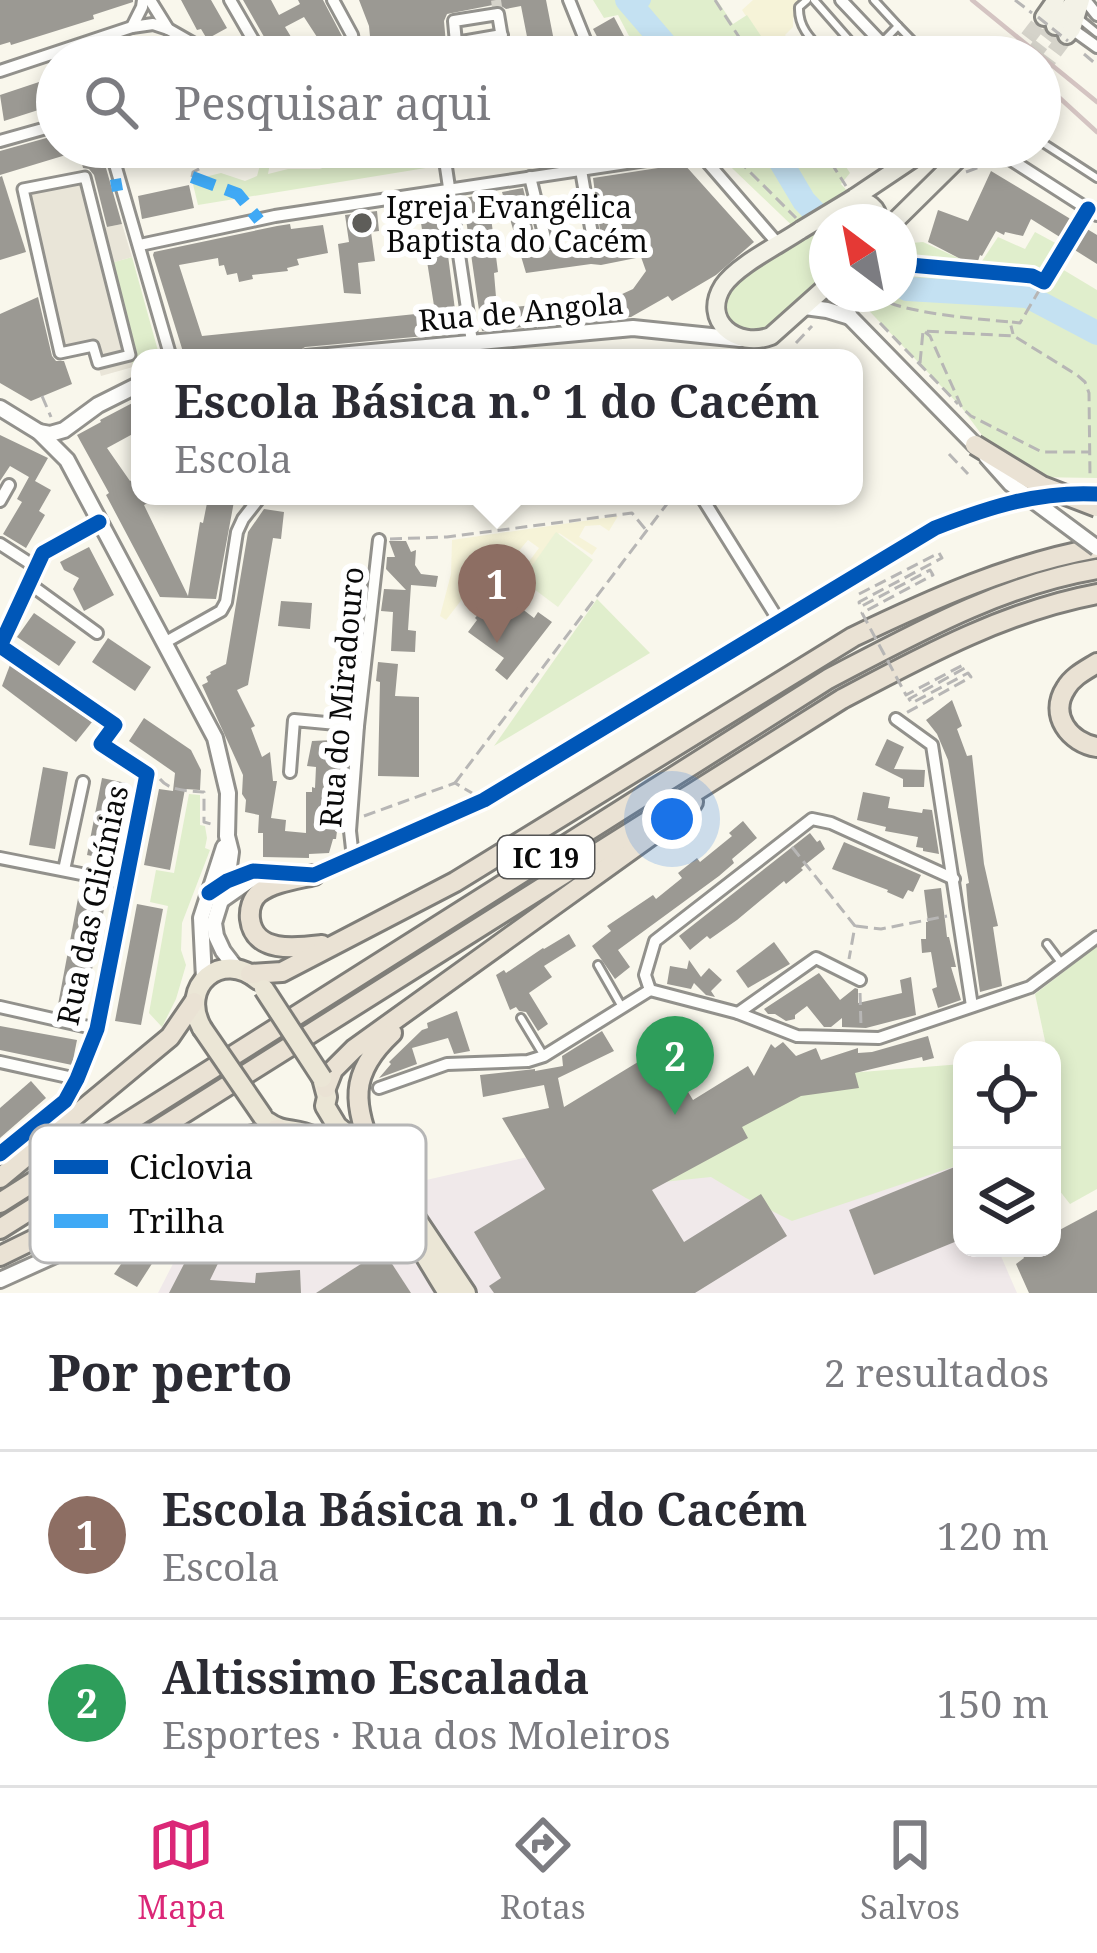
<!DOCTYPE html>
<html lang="pt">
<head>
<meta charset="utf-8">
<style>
  body { margin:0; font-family:"Noto Serif",serif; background:#f2f2f3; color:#2b2b33 }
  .controls { position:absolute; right:36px; bottom:36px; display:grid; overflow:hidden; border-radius:24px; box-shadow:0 6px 18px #0003 }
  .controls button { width:108px; height:108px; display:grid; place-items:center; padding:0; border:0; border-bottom:3px solid #e1e1e2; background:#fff; color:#2b2b33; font:60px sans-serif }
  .compass { position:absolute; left:809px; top:204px; width:108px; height:108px; border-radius:50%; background:#fff; box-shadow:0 6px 18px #0003; rotate:328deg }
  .you { position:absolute; left:672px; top:819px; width:42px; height:42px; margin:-30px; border:9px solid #fff; border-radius:50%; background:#1a73e8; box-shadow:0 0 0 18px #1a73e833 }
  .badge { display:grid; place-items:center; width:78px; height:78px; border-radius:50%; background:#db2777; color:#fff; font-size:39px; font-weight:700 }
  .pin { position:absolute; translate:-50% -99px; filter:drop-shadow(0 3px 6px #0008) }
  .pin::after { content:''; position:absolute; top:63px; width:42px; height:36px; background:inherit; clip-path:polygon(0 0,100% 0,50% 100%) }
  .popup { position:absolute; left:131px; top:349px; width:732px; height:156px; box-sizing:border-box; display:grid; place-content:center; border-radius:24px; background:#fff; filter:drop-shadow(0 3px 9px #0005); font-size:39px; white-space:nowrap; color:#7c7c81 }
  .popup b { font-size:45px; color:#2b2b33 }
  .popup::after { content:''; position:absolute; left:50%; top:100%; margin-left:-24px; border:24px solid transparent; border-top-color:#fff }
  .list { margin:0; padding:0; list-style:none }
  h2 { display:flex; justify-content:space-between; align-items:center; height:156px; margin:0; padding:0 48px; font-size:51px }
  h2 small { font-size:39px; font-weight:400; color:#7c7c81 }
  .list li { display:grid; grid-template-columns:78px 1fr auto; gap:36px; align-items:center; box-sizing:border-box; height:168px; padding:0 48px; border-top:3px solid #e1e1e2 }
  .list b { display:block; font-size:45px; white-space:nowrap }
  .list p { margin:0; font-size:39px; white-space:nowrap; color:#7c7c81 }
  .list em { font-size:39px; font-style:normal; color:#7c7c81 }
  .icon { flex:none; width:66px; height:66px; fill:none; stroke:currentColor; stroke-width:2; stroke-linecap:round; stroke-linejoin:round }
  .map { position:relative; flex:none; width:1097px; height:1293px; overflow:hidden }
  .search { position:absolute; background:#fff; box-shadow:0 6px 18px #0003; left:36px; right:36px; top:36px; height:132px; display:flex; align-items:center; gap:30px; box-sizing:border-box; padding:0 42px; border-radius:66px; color:#7c7c81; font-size:45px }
  .sheet { height:492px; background:#fff }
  nav { display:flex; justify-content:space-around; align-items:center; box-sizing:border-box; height:168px; border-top:3px solid #e1e1e2; background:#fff; font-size:33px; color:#7c7c81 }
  nav a { display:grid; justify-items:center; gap:6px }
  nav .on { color:#db2777 }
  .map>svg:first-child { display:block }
</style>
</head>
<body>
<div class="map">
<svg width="1097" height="1293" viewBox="0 0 1097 1293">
  <rect width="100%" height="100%" fill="#f9f7ec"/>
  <path fill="#f0e9ea" d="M802,1152L962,1166V1248H1001L1000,1254L1017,1293H158L199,1213L290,1226L382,1190L541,1154Z"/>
  <g fill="#f6f3d8">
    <path d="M753,0H802L793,19V27L785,35L804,57H773L742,10Z"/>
    <path d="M618,516L609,531L600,525L585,526L579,537L597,548L592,555L559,533L517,588L498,574L502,570L516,579L539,548L528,540L517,553L510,549L500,562L495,559L490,563L446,620L440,616L451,574L452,540Z"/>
  </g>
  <g fill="#e0eecc">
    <path d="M593,0H717L733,24L747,15L775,57H640L618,15L604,18Z"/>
    <path d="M265,147H273L268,174L288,169H320L352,155L369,154L377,147H433L438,166L198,205L192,180L221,173L245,181L257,176Z"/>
    <path d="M710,147H833L850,173L841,184L876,222H827V275C807,294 754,360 729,320C725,313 724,299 727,292C733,279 789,250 804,237Z"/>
    <path d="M1035,232L1061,246L1052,263L1097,290V478L1031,477L990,446L962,408L853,294H899V244L923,242L978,267L998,237L1025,249Z"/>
    <path d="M132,257L160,358H140V366L133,367L107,264Z"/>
    <path d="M597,599L650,653L494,746Z"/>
    <path d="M189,794L200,795V825L205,826L207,838L205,848L210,850L182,923L181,950L186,965L176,999L162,1027L149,1013L168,906L150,902L156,870L174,873Z"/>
    <path d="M1097,946V1189L1070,1204L1059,1190L1052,1193V1050H1047L1035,994Z"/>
    <path d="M962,1064V1164L792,1221L746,1198L711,1177L663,1182L749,1118L824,1075Z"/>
  </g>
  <path fill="#eaf2d6" d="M556,532L593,560L558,607L522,580Z"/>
  <path fill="#e9e5d8" d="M85,177L98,229L122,224L132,257L108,264L133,367L101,376L93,346L60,353L23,189Z"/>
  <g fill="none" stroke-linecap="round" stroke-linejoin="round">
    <path stroke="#c4e1f2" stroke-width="14" d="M635,11L644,0"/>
    <g stroke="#c4e1f2" stroke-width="24">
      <path d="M627,0L676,57"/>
      <path d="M772,147L804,201L827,225"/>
      <path d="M899,284L907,289L1027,296L1097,333"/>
    </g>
  </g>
  <g fill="#9b9993">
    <path d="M0,0H133V2L93,15L94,19L11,45L10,42L0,45Z"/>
    <path d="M181,0H211L227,28L207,39L201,29L197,30Z"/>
    <path d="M243,0H271L279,15L300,4L298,0H323L343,38L346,57H330L304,17L285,27L296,45L275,56Z"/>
    <path d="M359,0H546L555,46L573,42L576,57H529L530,52L521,6L506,9L498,4L447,14L444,21L446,44L454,57H405L403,43L371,47L369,26Z"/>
    <path d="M614,17L635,57H608L593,29Z"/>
    <path d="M57,76V104L4,121L0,95Z"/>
    <path d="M57,135V147H100L122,224L107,227L94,175L89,169L83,168L79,151L0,175V151Z"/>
    <path d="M684,164L754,242L716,275L672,301L668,296L631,317L482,331L463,198L488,194L498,272L494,273L497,309L620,295L633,289L646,271L641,257L601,265L591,264L526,273L502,192L523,188L537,244L540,249L547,252L555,246L585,241L592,244L601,238L593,178Z"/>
    <path d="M991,171L1097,235V264L1062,242L1063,239L1031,219L1023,236L1005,232L1004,235L996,231L982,256L980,255L976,267L928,242L938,210L968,221Z"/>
    <path d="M2,176L26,252L0,260V177Z"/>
    <path d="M189,185L194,208L142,219L138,196Z"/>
    <path d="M441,201L458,333L305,347L297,352L224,358H195V354L184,355L153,255L154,252L277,226L290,224L291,229L323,225L328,253L297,259L299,265L287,268L288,271L252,275L253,279L239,282L237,273L227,275L224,265L219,266L218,258L179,265L202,336L435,312L418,204Z"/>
    <path d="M377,211L379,231L371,232L375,261L358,263L361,294L344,293L338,244L349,242L345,215Z"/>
    <path d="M38,297L52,356L56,361H64L72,384L31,401L0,383V314Z"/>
    <path d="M140,399V430L107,448L130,481L140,476V496H161L144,505L188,596L200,522L203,523L207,503L212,496H235L216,599L160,597L106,495L109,493L77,435L101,422L100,420Z"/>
    <path d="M0,435L48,458L35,481L51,490L39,511L45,515L26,548L3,534L22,502L17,499L29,477L10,466L0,481Z"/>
    <path d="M264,509L284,512L281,539L273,538L248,685L237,690L255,726L251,728L262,757L270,752L273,781H277L271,818L286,820L285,831L306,833V792H312V787L315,788L316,767L307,766L312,741L333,740L335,751L342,752L340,774H344L336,839H333L329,853L309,854V858L263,857V833H258L259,815L245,812L246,800L242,794L243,775L202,685L208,682L206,677L211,674L210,672L226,664L248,532Z"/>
    <path d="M389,541H406L411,552L416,550L415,565L421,574L438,576L436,587L411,585L408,630L416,631L415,652L391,651L393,612L381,611L384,589L406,590L386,569L387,557H395Z"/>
    <path d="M89,547L114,595L84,611L73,589L79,578L64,570L60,562Z"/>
    <path d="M499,591L534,618L538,612L552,622L507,680L495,670L504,658L468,632L477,620L475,618Z"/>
    <path d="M281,601L312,603L310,629L278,626Z"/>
    <path d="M34,613L76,642L59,666L17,637Z"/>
    <path d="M108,638L151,667L135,691L92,662Z"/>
    <path d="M378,662L398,664L395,696L419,697V777L378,776L380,682L376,681Z"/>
    <path d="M10,665L92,722L76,742L2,686Z"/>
    <path d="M952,700L962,726L957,729L967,756L972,755L984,864L998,926L993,927L1002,986L980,992L968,907L966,884L969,883L948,760L937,734L926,720Z"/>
    <path d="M144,718L191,750L201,770L200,790L185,789L170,870L144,865L159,789L173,791L175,773L129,741Z"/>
    <path d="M887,739L904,747L894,769L925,770L924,787H903V779L875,765Z"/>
    <path d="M43,767L68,772L55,849L29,845Z"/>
    <path d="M102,778L126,783L111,860L87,855Z"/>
    <path d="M863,792L890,797L888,808L922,813L923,809L932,810L939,854L923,851V848L916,847L918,837L885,831L886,827L857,820Z"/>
    <path d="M743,821L757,838L732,859L734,863L719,876L618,950L630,967L615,979L592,946L611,931L607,926L653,895L656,899L682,878L678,873L697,858L700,862L732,836L729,833Z"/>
    <path d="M810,833L817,842L820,840L825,849L801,868L803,870L786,884L784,881L737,920L710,939L707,936L690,950L679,936Z"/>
    <path d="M844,842L921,875L913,892L908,890L903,899L887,892L888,890L832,869Z"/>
    <path d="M941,888L947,937H949L956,967H951L961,1000L938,1008L932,989L937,987L931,952L922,953L921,939H926V922H928L924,890Z"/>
    <path d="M79,893L106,899L83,1015L57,1010Z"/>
    <path d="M137,904L163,909L141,1025L115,1021Z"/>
    <path d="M569,934L576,946L544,966L552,977L529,993L548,1024L538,1031L526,1012L519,1011L516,1007L510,1010L496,975L504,970L506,973L543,948L544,949Z"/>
    <path d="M774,942L790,964L748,988L736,971Z"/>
    <path d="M689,960L701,977L709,968L722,980L711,991L715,997L706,995L694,983L691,989L667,984L670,966L687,969Z"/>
    <path d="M819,973L840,1000L855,988L858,989V1003L902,993L900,980L911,977L916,1015L866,1028L842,1027V1018L831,1027H824L807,1006L795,1015V1019L786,1021L775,1014H768L764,1009Z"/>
    <path d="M457,1011L470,1051L454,1054L448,1038L412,1048L417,1064L379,1078L391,1064L389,1062L422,1030L428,1028L427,1023Z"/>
    <path d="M0,1026L77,1040L72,1065L0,1050Z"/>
    <path d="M602,1031L614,1051L558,1078L564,1107L661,1048L693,1100L748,1066L754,1076L771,1044L775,1048L783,1042L796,1056L816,1048L821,1060L858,1048V1053L872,1052L928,1036L934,1058L923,1061L922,1057L855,1073L859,1088L801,1096L742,1127L748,1138L652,1190L684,1242L761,1194L787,1236L695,1293H494L489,1286L501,1278L474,1232L545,1189L502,1118L549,1108L544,1085L483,1097L480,1075L535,1069V1071L563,1066L562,1056Z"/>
    <path d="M31,1081L46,1098L0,1138V1108Z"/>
    <path d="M962,1164V1239L874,1275L849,1210Z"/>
    <path d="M1097,1210V1293H1029L1016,1264L1024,1258L1019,1248H1052V1234Z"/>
    <path d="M200,1233L227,1245L210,1280L255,1283L256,1273L300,1270L301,1293H169Z"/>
    <path d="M134,1246L155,1259L137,1287L114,1274Z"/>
    <path d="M383,1250L411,1293H316L353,1269Z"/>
  </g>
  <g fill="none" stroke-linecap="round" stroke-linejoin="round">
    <path stroke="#d5d3ca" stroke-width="10" stroke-dasharray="10 5" stroke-linecap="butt" d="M496,0L498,14"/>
    <g stroke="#d5d3ca" stroke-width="16" stroke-dasharray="16 8" stroke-linecap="butt">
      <path d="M1013,57L1044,17"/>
      <path d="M1031,57L1055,26"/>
      <path d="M1040,71L1067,35"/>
    </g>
    <defs>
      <g id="service">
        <path d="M807,0L799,7C798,29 813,41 828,57"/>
        <path d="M814,0L864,57"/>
        <path d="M1081,20L1097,33"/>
        <path d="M898,26L928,57"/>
        <path d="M868,57L898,26L874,0"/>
        <path d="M1040,129L1051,114"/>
        <path d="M1040,141L1097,178"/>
        <path d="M1015,162L1026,147"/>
        <path d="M1047,944L1062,964"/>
        <path d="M598,965L622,1007"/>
        <path d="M521,1018L544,1056"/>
      </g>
      <path id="pedestrian" d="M85,177L130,355L98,363L93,346L60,353L23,189Z"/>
      <g id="minor">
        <path d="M150,0L168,29L217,57"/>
        <path d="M230,0L263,57"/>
        <path d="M333,0L352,35L356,57"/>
        <path d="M569,0L592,57"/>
        <path d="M841,0L895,57"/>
        <path d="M1085,0L1097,15"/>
        <path d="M132,27L142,7L143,0"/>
        <path d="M1072,29L1097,47"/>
        <path d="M502,35L456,43L454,21L498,14L504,50"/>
        <path d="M0,71L132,27L153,24L168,29"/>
        <path d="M0,141L57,125"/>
        <path d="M110,147L171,358"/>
        <path d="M443,147L472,342"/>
        <path d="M991,147L1097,215"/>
        <path d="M696,149L779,245"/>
        <path d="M224,154L226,147"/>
        <path d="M581,170L592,234"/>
        <path d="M530,177L546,242"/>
        <path d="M140,245L275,216L699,152"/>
        <path d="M701,496L779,621"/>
        <path d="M0,501L9,485"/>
        <path d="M0,544L34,566"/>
        <path d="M27,582L97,633"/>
        <path d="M164,643L221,611L226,602L237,532L243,519L261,496"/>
        <path d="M896,719L932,745L972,1006"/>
        <path d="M290,772L294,720L358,726"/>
        <path d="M0,858L127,883"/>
        <path d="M353,858L350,831L358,726L379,540"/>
        <path d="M64,870L83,782"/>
        <path d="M222,884L253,871L314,875L484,800L935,528L975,512L1034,497"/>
        <path d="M221,903L251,882L274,880"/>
        <path d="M650,990L738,1013L797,1036L879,1038L1030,987L1097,937"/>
        <path d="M650,990L645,975L655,941L812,819L831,823L954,879"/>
        <path d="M0,1007L97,1029"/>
        <path d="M738,1013L816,958L860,980"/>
        <path d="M0,1062L77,1079"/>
        <path d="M379,1088L447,1064L528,1061L544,1056L650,990"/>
        <path d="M0,1154L65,1101L77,1079L97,1029L147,774L101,744L115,725L0,646L43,553L99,522"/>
      </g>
      <g id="tertiary">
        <path d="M841,294L850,317L975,445"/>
        <path d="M805,307L827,310L850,317"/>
        <path d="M306,358L633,328L740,339"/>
        <path d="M0,408L39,432L67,460L215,738L228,793L227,836L231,852L227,881L214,923L216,936L223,951L236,968"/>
        <path d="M39,432L50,434L64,430L98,405L140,384"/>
        <path d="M204,979L201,918L224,847"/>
        <path d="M331,1197L346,1175L347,1156"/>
        <path d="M0,1280L177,1200C230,1179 242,1206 288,1206C322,1206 357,1183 390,1202"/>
      </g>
      <g id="secondary">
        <path d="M1044,17L1056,0"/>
        <path d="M1055,26L1075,0"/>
        <path d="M1067,35L1072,29L1081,0"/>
        <path d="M854,198L930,147"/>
        <path d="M854,198C868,202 878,206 879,222"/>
        <path d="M894,222L970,147"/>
        <path d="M801,230C779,245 737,265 723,286C701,321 737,349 771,336L827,286"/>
      </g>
      <g id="primary">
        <path d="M202,1028C178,986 222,949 258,980"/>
        <path d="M322,1078L327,1097L325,1106L337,1126L374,1156L466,1293"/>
        <path d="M268,1122C280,1131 289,1129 304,1133C315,1136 328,1143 338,1149C387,1180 417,1245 448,1293"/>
      </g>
      <g id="trunk">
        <path d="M1097,663C1086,670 1073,676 1066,688C1048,715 1070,743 1097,747"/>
        <path d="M314,875C298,879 273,882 259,893C252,899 249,909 250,919C254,954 297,948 322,945"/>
        <path d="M250,974L282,972L455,882L853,637C930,600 1012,563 1097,548"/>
        <path d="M326,1088L333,1070L354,1049L688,809L693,802"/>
        <path d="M374,1156C354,1104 347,1075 392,1033"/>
        <path d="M212,1162L241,1154L272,1152L317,1138"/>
        <path d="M0,1178L170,1037L194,1002"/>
        <path d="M0,1203L828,679C914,634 1001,585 1097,569"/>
        <path d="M0,1229L842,699C923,656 1006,611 1097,594"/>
        <path d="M0,1256L241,1138L278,1129"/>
      </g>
    </defs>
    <use href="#service" stroke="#92918c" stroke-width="12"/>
    <use href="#pedestrian" stroke="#92918c" stroke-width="15"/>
    <use href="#minor" stroke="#92918c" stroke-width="16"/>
    <use href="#tertiary" stroke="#92918c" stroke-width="20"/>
    <use href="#secondary" stroke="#888782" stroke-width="22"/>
    <use href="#primary" stroke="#7f7e79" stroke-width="24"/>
    <use href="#trunk" stroke="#7f7e79" stroke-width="24"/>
    <g stroke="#b7b6b5" stroke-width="3" stroke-dasharray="12 6" stroke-linecap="butt">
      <path d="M715,0L752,57"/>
      <path d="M1015,0L1032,13"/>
      <path d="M1084,54L1097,65"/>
      <path d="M725,147L796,218"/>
      <path d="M812,147L814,150"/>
      <path d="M821,147L846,186"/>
      <path d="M800,158L810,152L808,147"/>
      <path d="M966,172L991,163"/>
      <path d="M192,177L193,172L213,162"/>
      <path d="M816,237L827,248"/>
      <path d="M560,239L580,236"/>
      <path d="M874,294C893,313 981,319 1010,322L1013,334"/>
      <path d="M1012,322L1020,323L1044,282"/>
      <path d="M880,323L958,404"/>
      <path d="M925,332L930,336L962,408L971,416L1042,452H1089"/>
      <path d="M796,343L812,326"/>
      <path d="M920,363L923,331L1014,336L1077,375L1085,382L1089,393L1090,477"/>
      <path d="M42,396L51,417"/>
      <path d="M949,454L968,474"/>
      <path d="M390,539L447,537L632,513L646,530"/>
      <path d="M160,779C169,791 189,791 204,792V822L211,824"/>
      <path d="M455,783L673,496"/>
      <path d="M364,816L455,783L472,793"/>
      <path d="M792,847L855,926L849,959"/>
      <path d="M856,926L881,929L947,916"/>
      <path d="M860,993L861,1026"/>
    </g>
    <use href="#service" stroke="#fefefc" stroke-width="6"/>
    <use href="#pedestrian" stroke="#fefefc" stroke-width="9"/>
    <use href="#minor" stroke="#fefefc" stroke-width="10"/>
    <use href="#tertiary" stroke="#fefefc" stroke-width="14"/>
    <use href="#secondary" stroke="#f3f2e7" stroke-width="16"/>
    <use href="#primary" stroke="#ebe6d6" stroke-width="18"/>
    <use href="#trunk" stroke="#eae2d4" stroke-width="18"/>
    <g stroke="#d4c4c2" stroke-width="4.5">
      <path d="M972,0L1097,102"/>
      <path d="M1040,80L1097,132"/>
    </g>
    <defs>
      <path id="tertiary-bridge" d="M986,456L1011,484L1097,548"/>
      <path id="secondary-bridge" d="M801,230L854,198"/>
      <g id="primary-bridge">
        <path d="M264,989L322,1078"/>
        <path d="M202,1028L263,1117"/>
      </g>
      <path id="trunk-bridge" d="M975,445L1042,486L1097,507"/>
    </defs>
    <use href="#tertiary-bridge" stroke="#92918c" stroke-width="20" stroke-linecap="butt"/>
    <use href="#secondary-bridge" stroke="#888782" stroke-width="22" stroke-linecap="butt"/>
    <use href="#primary-bridge" stroke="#7f7e79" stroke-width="24" stroke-linecap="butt"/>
    <use href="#trunk-bridge" stroke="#7f7e79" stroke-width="24" stroke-linecap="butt"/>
    <g stroke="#b7b6b5" stroke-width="3" stroke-dasharray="12 6" stroke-linecap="butt">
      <path d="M1038,17L1068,41"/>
      <path d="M859,594L939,553L942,558L859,602L860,607L930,570L933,575L862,613L906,695L963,665L965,668L909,699L912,703L968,673L971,677L906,713"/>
    </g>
    <use href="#tertiary-bridge" stroke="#fefefc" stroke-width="14"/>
    <use href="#secondary-bridge" stroke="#f3f2e7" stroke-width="16"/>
    <use href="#primary-bridge" stroke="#ebe6d6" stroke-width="18"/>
    <use href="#trunk-bridge" stroke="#eae2d4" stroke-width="18"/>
    <g stroke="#3fa9f5" stroke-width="12" stroke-dasharray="24 12" stroke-linecap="butt">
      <path d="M192,177L238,194L259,220"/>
      <path d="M111,186L122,184"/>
    </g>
    <defs>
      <g id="cycleway">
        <path d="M899,264L1032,276L1044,282L1088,209"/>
        <path d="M209,893L227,881L253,871L314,875L484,800L935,528C989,507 1039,491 1097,494"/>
        <path d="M0,1154L65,1101L77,1079L97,1029L147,774L101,744L115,725L0,646L43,553L99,522"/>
      </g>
    </defs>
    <use href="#cycleway" stroke="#fff" stroke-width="22"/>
    <use href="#cycleway" stroke="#0057b8" stroke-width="15"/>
  </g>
  <circle fill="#5e5d59" stroke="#fff" stroke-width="4.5" cx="362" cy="223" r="12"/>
  <g text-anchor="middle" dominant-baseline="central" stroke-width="12" stroke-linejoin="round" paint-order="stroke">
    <rect fill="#fff" stroke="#545454" stroke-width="3" x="498" y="836" width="96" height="42" rx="9"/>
    <g font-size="27" font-weight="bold" fill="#0a0a0a">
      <text x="546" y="857">IC 19</text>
    </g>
    <g font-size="30" fill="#0a0a0a" stroke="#fff" text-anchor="start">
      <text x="386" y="206">Igreja Evangélica<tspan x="386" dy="34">Baptista do Cacém</tspan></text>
    </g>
    <g font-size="30" fill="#0a0a0a" stroke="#fff">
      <text transform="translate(521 311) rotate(-5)">Rua de Angola</text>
      <text transform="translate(341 697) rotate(-85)">Rua do Miradouro</text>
      <text transform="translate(92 905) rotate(-78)">Rua das Glicínias</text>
    </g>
  </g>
  <rect x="30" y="1125" width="396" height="138" rx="18" fill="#fff" stroke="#b6b6b6" stroke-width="3"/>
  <rect x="54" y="1160" width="54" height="14" fill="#0057b8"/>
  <rect x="54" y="1214" width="54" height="14" fill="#3fa9f5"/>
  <g font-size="33" fill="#0a0a0a">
    <text x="129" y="1179">Ciclovia</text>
    <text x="129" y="1233">Trilha</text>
  </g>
</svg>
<div class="controls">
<button><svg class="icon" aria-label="locate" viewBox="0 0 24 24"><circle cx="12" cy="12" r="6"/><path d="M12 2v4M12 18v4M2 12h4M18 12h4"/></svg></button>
<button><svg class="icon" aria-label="layers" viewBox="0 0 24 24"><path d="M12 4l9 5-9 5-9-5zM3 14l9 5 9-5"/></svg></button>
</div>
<svg class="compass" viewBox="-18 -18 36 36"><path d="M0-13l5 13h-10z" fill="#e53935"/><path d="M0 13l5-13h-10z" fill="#7c7c81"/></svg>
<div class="you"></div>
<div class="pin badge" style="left:497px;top:643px;background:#8d6e63">1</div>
<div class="popup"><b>Escola Básica n.º 1 do Cacém</b>Escola</div>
<div class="pin badge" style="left:675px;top:1115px;background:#2e9e5b">2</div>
<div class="search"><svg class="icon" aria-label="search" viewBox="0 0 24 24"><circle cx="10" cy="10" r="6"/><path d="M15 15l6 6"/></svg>Pesquisar aqui</div>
</div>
<section class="sheet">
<h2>Por perto<small>2 resultados</small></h2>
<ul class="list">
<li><span class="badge" style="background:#8d6e63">1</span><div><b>Escola Básica n.º 1 do Cacém</b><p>Escola</p></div><em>120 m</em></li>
<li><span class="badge" style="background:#2e9e5b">2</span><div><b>Altissimo Escalada</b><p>Esportes · Rua dos Moleiros</p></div><em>150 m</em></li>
</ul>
</section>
<nav>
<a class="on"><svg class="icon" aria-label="map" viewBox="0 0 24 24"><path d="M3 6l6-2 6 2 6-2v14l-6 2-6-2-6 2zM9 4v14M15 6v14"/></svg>Mapa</a>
<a><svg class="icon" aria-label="directions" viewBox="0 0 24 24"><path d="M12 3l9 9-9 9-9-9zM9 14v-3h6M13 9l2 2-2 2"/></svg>Rotas</a>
<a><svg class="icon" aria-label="saved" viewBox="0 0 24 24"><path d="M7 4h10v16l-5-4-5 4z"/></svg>Salvos</a>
</nav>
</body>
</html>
